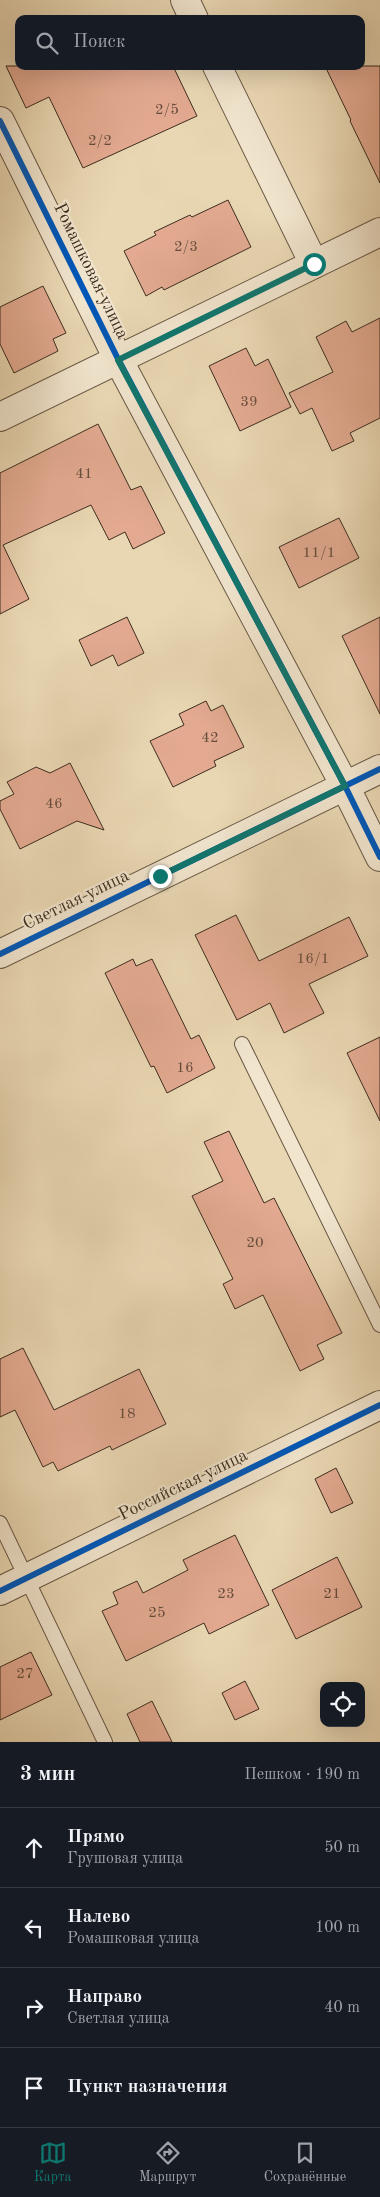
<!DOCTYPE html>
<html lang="ru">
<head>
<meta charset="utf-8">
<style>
  body { margin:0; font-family:"Old Standard TT",serif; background:#20242c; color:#f1f3f6 }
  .controls { position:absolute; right:15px; bottom:15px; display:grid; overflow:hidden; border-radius:10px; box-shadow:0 5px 20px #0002 }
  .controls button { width:45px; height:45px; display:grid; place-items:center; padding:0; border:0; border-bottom:1px solid #363941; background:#171b24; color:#f1f3f6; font:25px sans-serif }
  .stop { position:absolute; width:15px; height:15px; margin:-11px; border:4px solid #0f766e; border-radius:50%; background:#fff }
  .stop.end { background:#0f766e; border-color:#fff; box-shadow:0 1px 5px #0008 }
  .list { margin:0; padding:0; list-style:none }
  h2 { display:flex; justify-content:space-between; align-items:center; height:65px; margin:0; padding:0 20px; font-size:21px }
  h2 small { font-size:16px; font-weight:400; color:#9ea1a6 }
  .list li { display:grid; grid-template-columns:32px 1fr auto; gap:15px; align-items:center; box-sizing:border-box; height:80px; padding:0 20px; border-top:1px solid #363941 }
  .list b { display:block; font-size:19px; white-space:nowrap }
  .list p { margin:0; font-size:16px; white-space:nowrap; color:#9ea1a6 }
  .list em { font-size:16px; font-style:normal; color:#9ea1a6 }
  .icon { flex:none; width:28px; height:28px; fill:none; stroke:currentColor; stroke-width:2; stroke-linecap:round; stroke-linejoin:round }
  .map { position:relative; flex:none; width:380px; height:1742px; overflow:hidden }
  .search { position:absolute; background:#171b24; box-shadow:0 5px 20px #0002; left:15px; right:15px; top:15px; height:55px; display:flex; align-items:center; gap:12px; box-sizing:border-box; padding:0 18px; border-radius:10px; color:#9ea1a6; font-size:19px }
  .sheet { height:385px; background:#171b24 }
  nav { display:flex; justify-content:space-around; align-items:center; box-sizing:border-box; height:70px; border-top:1px solid #363941; background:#171b24; font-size:14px; color:#9ea1a6 }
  nav a { display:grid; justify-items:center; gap:2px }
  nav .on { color:#0f766e }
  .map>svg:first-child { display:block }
</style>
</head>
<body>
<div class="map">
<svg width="380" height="1742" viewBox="0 0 380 1742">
  <rect width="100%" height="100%" fill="#e9d7b3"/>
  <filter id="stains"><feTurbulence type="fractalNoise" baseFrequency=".004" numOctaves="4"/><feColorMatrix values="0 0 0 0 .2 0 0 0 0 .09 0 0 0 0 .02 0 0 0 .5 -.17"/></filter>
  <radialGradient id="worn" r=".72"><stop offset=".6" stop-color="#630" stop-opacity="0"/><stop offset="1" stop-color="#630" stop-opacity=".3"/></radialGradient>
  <g fill="#e3aa91" stroke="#3d2d1f">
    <path d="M6,66H173L197,116L83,168L49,97L26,108Z"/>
    <path d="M325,66H380V183L350,121L351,120Z"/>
    <path d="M228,200L251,247L164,290L162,287L146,296L124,251L156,235L154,232L190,215L192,217Z"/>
    <path d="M43,286L66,333L53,339L58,351L14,373L0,344V307Z"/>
    <path d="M380,318V418L350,433L354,441L332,451L312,408L300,414L289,393L333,372L316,337L346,321L352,332Z"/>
    <path d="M246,348L255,366L268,359L291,407L240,431L209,366Z"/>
    <path d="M98,424L131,490L141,486L165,533L133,549L125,532L109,540L91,505L3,545L29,599L0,614V473Z"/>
    <path d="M339,518L359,558L299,588L279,547Z"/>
    <path d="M127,617L144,653L118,666L113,655L91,666L79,640Z"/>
    <path d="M380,617V714L342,636Z"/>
    <path d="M206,701L211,711L223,705L244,747L214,761L216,766L173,787L150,741L184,725L179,714Z"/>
    <path d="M70,763L104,830L77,821L20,849L0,809V801L14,794L7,782L36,767L50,773Z"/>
    <path d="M236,915L259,961L349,917L368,956L309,984L324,1013L284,1033L270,1003L237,1020L195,935Z"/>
    <path d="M133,959L136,966L152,959L191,1039L199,1035L215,1068L167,1093L154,1066L151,1067L105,973Z"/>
    <path d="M380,1037V1121L347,1053Z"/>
    <path d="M229,1131L264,1203L274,1198L342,1333L317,1345L324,1359L300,1371L263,1295L235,1309L223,1284L233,1279L192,1196L223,1181L204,1142Z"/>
    <path d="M23,1348L54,1410L139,1369L166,1424L112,1450L110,1446L58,1471L53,1462L43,1467L15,1410L0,1417V1359Z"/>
    <path d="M336,1468L353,1503L331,1513L315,1479Z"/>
    <path d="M235,1535L269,1605L209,1634L204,1623L126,1661L102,1611L118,1604L113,1592L137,1581L143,1593L188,1570L183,1560Z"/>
    <path d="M337,1557L362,1607L296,1639L272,1590Z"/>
    <path d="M31,1652L52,1695L0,1720V1667Z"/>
    <path d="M245,1681L259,1709L235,1720L222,1693Z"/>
    <path d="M152,1701L172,1742H140L127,1714Z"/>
  </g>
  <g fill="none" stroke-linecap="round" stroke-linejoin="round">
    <defs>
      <g id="lane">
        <path d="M242,1044L380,1325"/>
        <path d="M0,1523L105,1742"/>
      </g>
      <g id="street">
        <path d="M185,0L194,19"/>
        <path d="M217,66L314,264"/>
        <path d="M0,121L118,359L345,786L380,857"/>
        <path d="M0,417L380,232"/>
        <path d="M0,954L380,769"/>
        <path d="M0,1591L380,1405"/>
      </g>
    </defs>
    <use href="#lane" stroke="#685844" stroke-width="16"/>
    <use href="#street" stroke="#685844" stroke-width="30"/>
    <use href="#lane" stroke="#f1e5ce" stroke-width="14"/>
    <use href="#street" stroke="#f1e5ce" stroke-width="28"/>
    <defs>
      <g id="cycleway">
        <path d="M0,121L118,359L345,786L380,857"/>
        <path d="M0,954L380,769"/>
        <path d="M0,1591L380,1405"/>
      </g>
    </defs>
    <use href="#cycleway" stroke="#f1e5ce" stroke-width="9"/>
    <use href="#cycleway" stroke="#0057b8" stroke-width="6"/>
  </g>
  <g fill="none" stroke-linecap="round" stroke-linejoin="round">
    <path stroke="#0f766e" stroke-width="6" d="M160,876L345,786L118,360L314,264"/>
  </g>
  <g text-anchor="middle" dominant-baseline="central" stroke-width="4.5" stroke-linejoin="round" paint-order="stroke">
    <g font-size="15" fill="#664c3c">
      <text x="167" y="110">2/5</text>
      <text x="100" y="141">2/2</text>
      <text x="186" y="247">2/3</text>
      <text x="249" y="402">39</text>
      <text x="84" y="474">41</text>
      <text x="319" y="553">11/1</text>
      <text x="210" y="738">42</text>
      <text x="54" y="804">46</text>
      <text x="313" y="959">16/1</text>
      <text x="185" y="1068">16</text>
      <text x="255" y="1243">20</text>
      <text x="127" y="1414">18</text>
      <text x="226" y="1594">23</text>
      <text x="332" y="1594">21</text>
      <text x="157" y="1613">25</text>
      <text x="25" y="1674">27</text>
    </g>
    <g font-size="18" fill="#3d2d1f" stroke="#f1e5ce">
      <text transform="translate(91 271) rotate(64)">Ромашковая улица</text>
      <text transform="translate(76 900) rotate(-26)">Светлая улица</text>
      <text transform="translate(183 1485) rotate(-26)">Российская улица</text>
    </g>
  </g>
  <rect width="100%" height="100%" filter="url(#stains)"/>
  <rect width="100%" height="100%" fill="url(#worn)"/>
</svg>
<div class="controls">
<button><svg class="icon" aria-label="locate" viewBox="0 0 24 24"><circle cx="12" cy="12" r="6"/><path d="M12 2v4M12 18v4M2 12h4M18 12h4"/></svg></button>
</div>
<div class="stop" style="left:314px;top:264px"></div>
<div class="stop end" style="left:160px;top:876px"></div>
<div class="search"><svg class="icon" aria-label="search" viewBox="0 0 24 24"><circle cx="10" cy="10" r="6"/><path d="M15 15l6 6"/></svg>Поиск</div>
</div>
<section class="sheet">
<h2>3 мин<small>Пешком · 190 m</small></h2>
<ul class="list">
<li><svg class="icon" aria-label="ahead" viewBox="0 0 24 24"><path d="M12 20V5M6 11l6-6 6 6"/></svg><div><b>Прямо</b><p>Грушовая улица</p></div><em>50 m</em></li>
<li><svg class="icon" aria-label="left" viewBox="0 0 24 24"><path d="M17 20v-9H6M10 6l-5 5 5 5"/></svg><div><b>Налево</b><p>Ромашковая улица</p></div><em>100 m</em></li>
<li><svg class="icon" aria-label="right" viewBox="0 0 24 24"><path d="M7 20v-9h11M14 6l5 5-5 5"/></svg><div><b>Направо</b><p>Светлая улица</p></div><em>40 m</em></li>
<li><svg class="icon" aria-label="arrive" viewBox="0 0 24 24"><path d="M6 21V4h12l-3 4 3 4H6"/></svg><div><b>Пункт назначения</b></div></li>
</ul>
</section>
<nav>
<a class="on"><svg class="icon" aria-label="map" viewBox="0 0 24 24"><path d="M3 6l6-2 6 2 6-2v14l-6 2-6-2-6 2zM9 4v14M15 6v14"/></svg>Карта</a>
<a><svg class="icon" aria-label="directions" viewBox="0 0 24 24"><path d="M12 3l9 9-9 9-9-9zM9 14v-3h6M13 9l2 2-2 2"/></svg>Маршрут</a>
<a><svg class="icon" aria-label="saved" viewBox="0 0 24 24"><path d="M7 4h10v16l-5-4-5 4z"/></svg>Сохранённые</a>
</nav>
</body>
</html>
